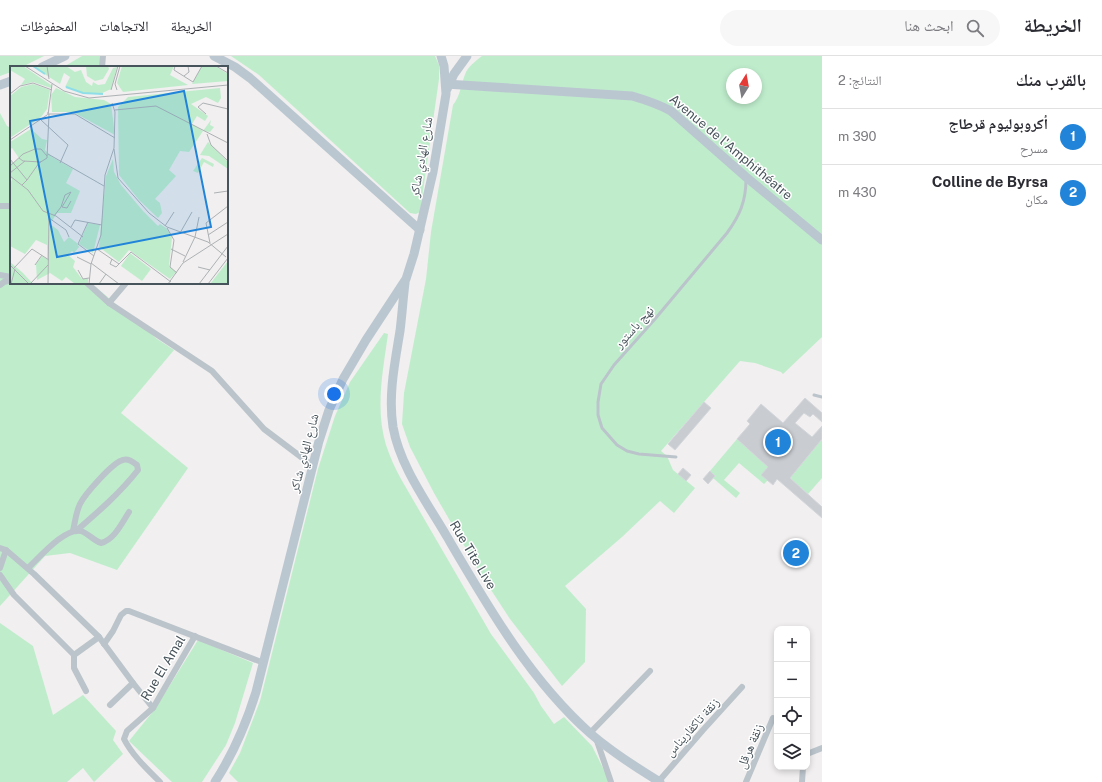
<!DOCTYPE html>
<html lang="ar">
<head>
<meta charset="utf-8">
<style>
  body { margin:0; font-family:"Public Sans","Noto Naskh Arabic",sans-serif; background:#f7f7f7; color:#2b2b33; direction:rtl }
  .controls { position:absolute; right:12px; bottom:12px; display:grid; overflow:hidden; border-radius:8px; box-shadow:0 2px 6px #0003 }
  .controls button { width:36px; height:36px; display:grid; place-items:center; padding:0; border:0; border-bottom:1px solid #e1e1e2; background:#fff; color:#2b2b33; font:20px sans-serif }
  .compass { position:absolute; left:726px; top:12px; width:36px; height:36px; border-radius:50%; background:#fff; box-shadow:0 2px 6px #0003; rotate:11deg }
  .you { position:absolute; left:334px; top:338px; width:14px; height:14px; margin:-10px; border:3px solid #fff; border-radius:50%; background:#1a73e8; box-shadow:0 0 0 6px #1a73e833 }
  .badge { display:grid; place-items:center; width:26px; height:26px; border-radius:50%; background:#2184d8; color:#fff; font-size:13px; font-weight:700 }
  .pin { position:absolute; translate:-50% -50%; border:2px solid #fff; box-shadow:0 1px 4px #0006 }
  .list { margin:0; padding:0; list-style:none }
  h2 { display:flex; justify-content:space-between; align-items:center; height:52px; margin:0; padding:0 16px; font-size:17px }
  h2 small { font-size:13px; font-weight:400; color:#7c7c81 }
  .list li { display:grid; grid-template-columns:26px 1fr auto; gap:12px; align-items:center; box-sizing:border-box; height:56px; padding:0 16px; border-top:1px solid #e1e1e2 }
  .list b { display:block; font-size:15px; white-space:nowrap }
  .list p { margin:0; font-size:13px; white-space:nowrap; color:#7c7c81 }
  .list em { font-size:13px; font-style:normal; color:#7c7c81 }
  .icon { flex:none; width:22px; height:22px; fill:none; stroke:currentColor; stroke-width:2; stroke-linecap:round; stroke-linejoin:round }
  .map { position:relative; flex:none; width:822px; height:726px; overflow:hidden; direction:ltr }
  header { display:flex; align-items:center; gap:24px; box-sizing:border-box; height:56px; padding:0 20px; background:#fff; border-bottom:1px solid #e1e1e2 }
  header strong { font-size:19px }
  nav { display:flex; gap:22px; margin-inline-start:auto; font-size:14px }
  .search { width:280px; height:36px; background:#f7f7f7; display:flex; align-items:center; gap:10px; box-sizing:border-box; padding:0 14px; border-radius:22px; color:#7c7c81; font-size:15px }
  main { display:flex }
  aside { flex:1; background:#fff }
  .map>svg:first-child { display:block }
</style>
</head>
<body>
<header>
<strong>الخريطة</strong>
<div class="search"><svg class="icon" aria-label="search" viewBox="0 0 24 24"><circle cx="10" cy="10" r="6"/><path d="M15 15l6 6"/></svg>ابحث هنا</div>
<nav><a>الخريطة</a><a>الاتجاهات</a><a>المحفوظات</a></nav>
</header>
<main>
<aside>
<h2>بالقرب منك<small>النتائج: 2</small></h2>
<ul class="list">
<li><span class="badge">1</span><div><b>أكروبوليوم قرطاج</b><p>مسرح</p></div><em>390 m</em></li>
<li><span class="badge">2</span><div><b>Colline de Byrsa</b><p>مكان</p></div><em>430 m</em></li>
</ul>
</aside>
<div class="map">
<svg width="822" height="726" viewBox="0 0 822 726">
  <rect width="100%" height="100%" fill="#f1efef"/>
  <g fill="#bfedcc" fill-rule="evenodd">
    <path d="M0,0H44L22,11H11V16L0,20Z"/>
    <path d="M82,0H100V11L65,10Z"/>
    <path d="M231,0H435L439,9V23L420,156L416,158L410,157L259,19Z"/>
    <path d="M482,0H822V281L783,318L781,316L755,307L740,305L661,395L667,400L673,414L695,432L674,457L660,445L622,481L565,530L586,553L585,606L562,630L510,563L480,517L434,437L410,391L402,368L404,337L426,223L431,176L453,49C461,39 461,27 466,16C469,10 477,4 482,0ZM732,18H756V42H732Z"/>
    <path d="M0,57L7,70L11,72V227H91L157,283L174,294L121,357L188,412L117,514L70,497L45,500L0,550Z"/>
    <path d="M384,277L388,278C383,315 375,352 386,389C390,401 395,412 401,423L491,578L534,637L541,650L554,668L564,661L592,690L610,726H238L229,717L240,697L260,645L318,413L335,360L350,326Z"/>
    <path d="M737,383L768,411V424L764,428L739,407L724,424L740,437L736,442L713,422L715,420L710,415Z"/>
    <path d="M822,383V422L808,438L790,422Z"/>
    <path d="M0,567L33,590L53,659L83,639L116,675L113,684L123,698L94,726L83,712L67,726H0Z"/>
    <path d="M198,584L253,607L235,667L226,689L202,726H172L129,685L155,653Z"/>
  </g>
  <g fill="#c9ccd1" stroke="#d3d6da">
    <path d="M805,342L822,357V366L813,358L810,361L804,357L795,367L812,381L822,370V383L790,422L822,451V462L777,423L773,429L761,419L768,411L737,383L750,368L747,365L761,348L783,367Z"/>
    <path d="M704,346L711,352L675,394L668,388Z"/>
    <path d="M683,412L691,419L686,425L678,418Z"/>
    <path d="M710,415L715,420L708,428L703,423Z"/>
  </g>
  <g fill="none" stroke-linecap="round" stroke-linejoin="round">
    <g stroke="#bbc4cb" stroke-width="3">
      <path d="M814,339L822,341"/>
      <path d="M676,401L639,398L627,395L617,389L602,372L598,359V346L601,328L614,309L655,263L727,177C740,159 746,145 746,123"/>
    </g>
    <g stroke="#bbc4cb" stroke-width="6">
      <path d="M102,11L103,0"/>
      <path d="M0,150H11"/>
      <path d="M0,219L11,221"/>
      <path d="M87,227L109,247L212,315L264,373L313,410"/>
      <path d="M0,229L4,226L11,224"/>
      <path d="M109,247L126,227"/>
      <path d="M73,475C75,466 76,456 80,448C85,438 113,406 123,404C128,402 133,406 137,409L138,414C120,437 98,456 76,475"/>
      <path d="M0,492L6,494L34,518L99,581L133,627L153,652"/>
      <path d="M0,512L6,494"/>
      <path d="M28,512C39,502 65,471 81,475C89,478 93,484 101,487C114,484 122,467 129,456"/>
      <path d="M0,519L14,539L74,599"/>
      <path d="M104,588L113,575L121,559L126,555H129L264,607"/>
      <path d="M86,635L74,612V599L99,581"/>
      <path d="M110,649L133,627"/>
      <path d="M590,677L650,615"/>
      <path d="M596,682L611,726"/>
      <path d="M807,698L822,692"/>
      <path d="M659,725L703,674L742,631"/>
      <path d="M160,726C148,714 132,699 124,683L127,675L153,652L195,580"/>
      <path d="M746,726L773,662"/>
      <path d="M802,726L803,711"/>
    </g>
    <g stroke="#bbc7d0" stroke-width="9">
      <path d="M214,0L235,11L250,22L420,174"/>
      <path d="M42,11L65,0"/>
      <path d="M446,28L632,40C646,44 658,48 671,55L746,121L822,184"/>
      <path d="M0,29L11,25"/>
      <path d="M447,33L454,18L467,0"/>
      <path d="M405,227C403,243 402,259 400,275C395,306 388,339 393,371C400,410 426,445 446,479C487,549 529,623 591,678C612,696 637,712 660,726"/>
      <path d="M215,726C233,698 246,668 256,636L319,385L329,354L343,323L366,284L406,223L414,198L433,116L446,38L444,10L441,0"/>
    </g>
  </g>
  <g text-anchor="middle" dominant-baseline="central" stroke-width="3" stroke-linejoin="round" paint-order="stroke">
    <g font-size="13" fill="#48545b" stroke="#fff">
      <text transform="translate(731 91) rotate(40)">Avenue de l'Amphithéatre</text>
      <text transform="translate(421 101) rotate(-80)">شارع الهادي شاكر</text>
      <text transform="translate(634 271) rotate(-48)">نهج باستور</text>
      <text transform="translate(304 397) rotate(-75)">شارع الهادي شاكر</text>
      <text transform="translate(473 499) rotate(59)">Rue Tite Live</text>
      <text transform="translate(163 612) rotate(-59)">Rue El Amal</text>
      <text transform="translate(692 671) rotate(-48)">زنقة تاكفاريناس</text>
      <text transform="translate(750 690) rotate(-67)">زنقة هرقل</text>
    </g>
  </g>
  <g transform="translate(10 10)">
    <rect width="218" height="218" fill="#f1efef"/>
    <path d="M0,0H13L41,19V22L23,16L11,19L15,13L0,4ZM22,0H56L65,6L71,4L76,16L82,20L83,16L88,19L95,18L103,2L107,1L101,23L90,28L73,27L55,21L60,11L54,7L50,18ZM76,0H98L99,3L93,13L85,15L77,10ZM112,0H164L160,9L178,19L113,26L107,17ZM192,0H205L218,8V15L182,18ZM23,18L40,24L37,43L31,51L0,72V30L11,21ZM46,22L65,31L94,34L101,38L105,69L63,46H42L41,29ZM210,22L211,32L208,37L196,31L181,38L198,50L195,55L187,50L182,58L193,65L201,54L200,59L204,61L200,66L193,65L179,86L170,85L159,104L166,110L145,133L150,137L152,147L148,152L129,134L109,109L108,41L118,31ZM21,63L32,73L37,74L35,84L42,91L63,103L56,117L70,125L61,147H47L40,158L48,164L54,176L59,171L67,177L69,181L64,187L62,185L58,189L65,195L63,201L72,213L78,212V218H65L56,211L52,215L40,207L27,214L26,198L32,190L37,193V179L26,174L15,188L0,180V119L2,113L0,111V94L3,97L9,92L2,82L0,83V76ZM198,76L218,96V103L199,90L190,89ZM192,92L204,98L203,101L194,96L188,107L183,105ZM103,93L104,106L111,119L133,145L148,160L150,158L156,162L162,171L159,200L166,206L160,213L119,184L109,196L89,181L96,110ZM78,157L90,159L83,187L69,178ZM120,187L141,203L132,215L111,200ZM218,195V218H200ZM0,196L13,207L23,218L0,217Z" fill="#bfedcc"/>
    <path fill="none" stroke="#8edee8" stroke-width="2" d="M23,0L35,8M56,21L73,27L93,28"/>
    <path fill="none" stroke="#adb1b4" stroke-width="1" d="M15,0L54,25L79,32L218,19M37,0L39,13M165,0L164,4L183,16L192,0M206,0L218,7M174,10L179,6L178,0M101,24L108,0M107,24L105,18L110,0M0,28L10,20L23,17L42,24M105,44L146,40L218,77M38,46V49L42,18M39,48H65L105,72M196,48L188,41L193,37L218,43M31,54L58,79L50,97M197,68L201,79L218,95M0,74L37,49M104,83L108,112L139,147L157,161L198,176L216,191M38,88L94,120M9,92L13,95L31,96M0,93L17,114L12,119M0,100L13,88L25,83H31L37,90M0,107L15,95M0,110L18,124L33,145L46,150L73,171M17,114L29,97L37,92L39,48M204,127L218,125M52,141L57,142L61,135M44,150L51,141L55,129L61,126L52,141M39,152L56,164L59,171M78,156L68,178L84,190M155,160L164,146M61,161L65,154L92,159M157,162L164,174L160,201L167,207M170,167L182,146M198,169L218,156M200,177L196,157L218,140M87,183L109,198L121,186L161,216M161,183L175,190M67,191L81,198M102,193L100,198L106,201L109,198M173,196L185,171L189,151M81,197L109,218M0,199L19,218M25,199L32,189M188,201L200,204M4,202L22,183L39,194M68,204L73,213L79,212M1,218L5,203M20,218L38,199M38,218L39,147M79,218L81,198L91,169L95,109L104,82L105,46L102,37M89,218L96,208M158,218L173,197L218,168M189,218L218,180M198,218L218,192"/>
    <path fill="#2184d8" fill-opacity="0.15" stroke="#2184d8" stroke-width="2" d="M174,25L201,161L47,191L20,55Z"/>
    <rect width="218" height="218" fill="none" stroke="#48545b" stroke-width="2"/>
  </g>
</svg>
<div class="controls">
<button>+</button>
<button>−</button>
<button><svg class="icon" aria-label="locate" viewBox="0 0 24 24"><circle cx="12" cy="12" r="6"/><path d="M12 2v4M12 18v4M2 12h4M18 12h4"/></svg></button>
<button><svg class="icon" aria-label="layers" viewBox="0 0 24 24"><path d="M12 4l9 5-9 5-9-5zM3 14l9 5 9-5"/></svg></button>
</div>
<svg class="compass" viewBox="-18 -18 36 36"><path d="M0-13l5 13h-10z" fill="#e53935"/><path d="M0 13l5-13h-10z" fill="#7c7c81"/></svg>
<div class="you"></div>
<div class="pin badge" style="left:778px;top:386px">1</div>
<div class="pin badge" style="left:796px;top:497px">2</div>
</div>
</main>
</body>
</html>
